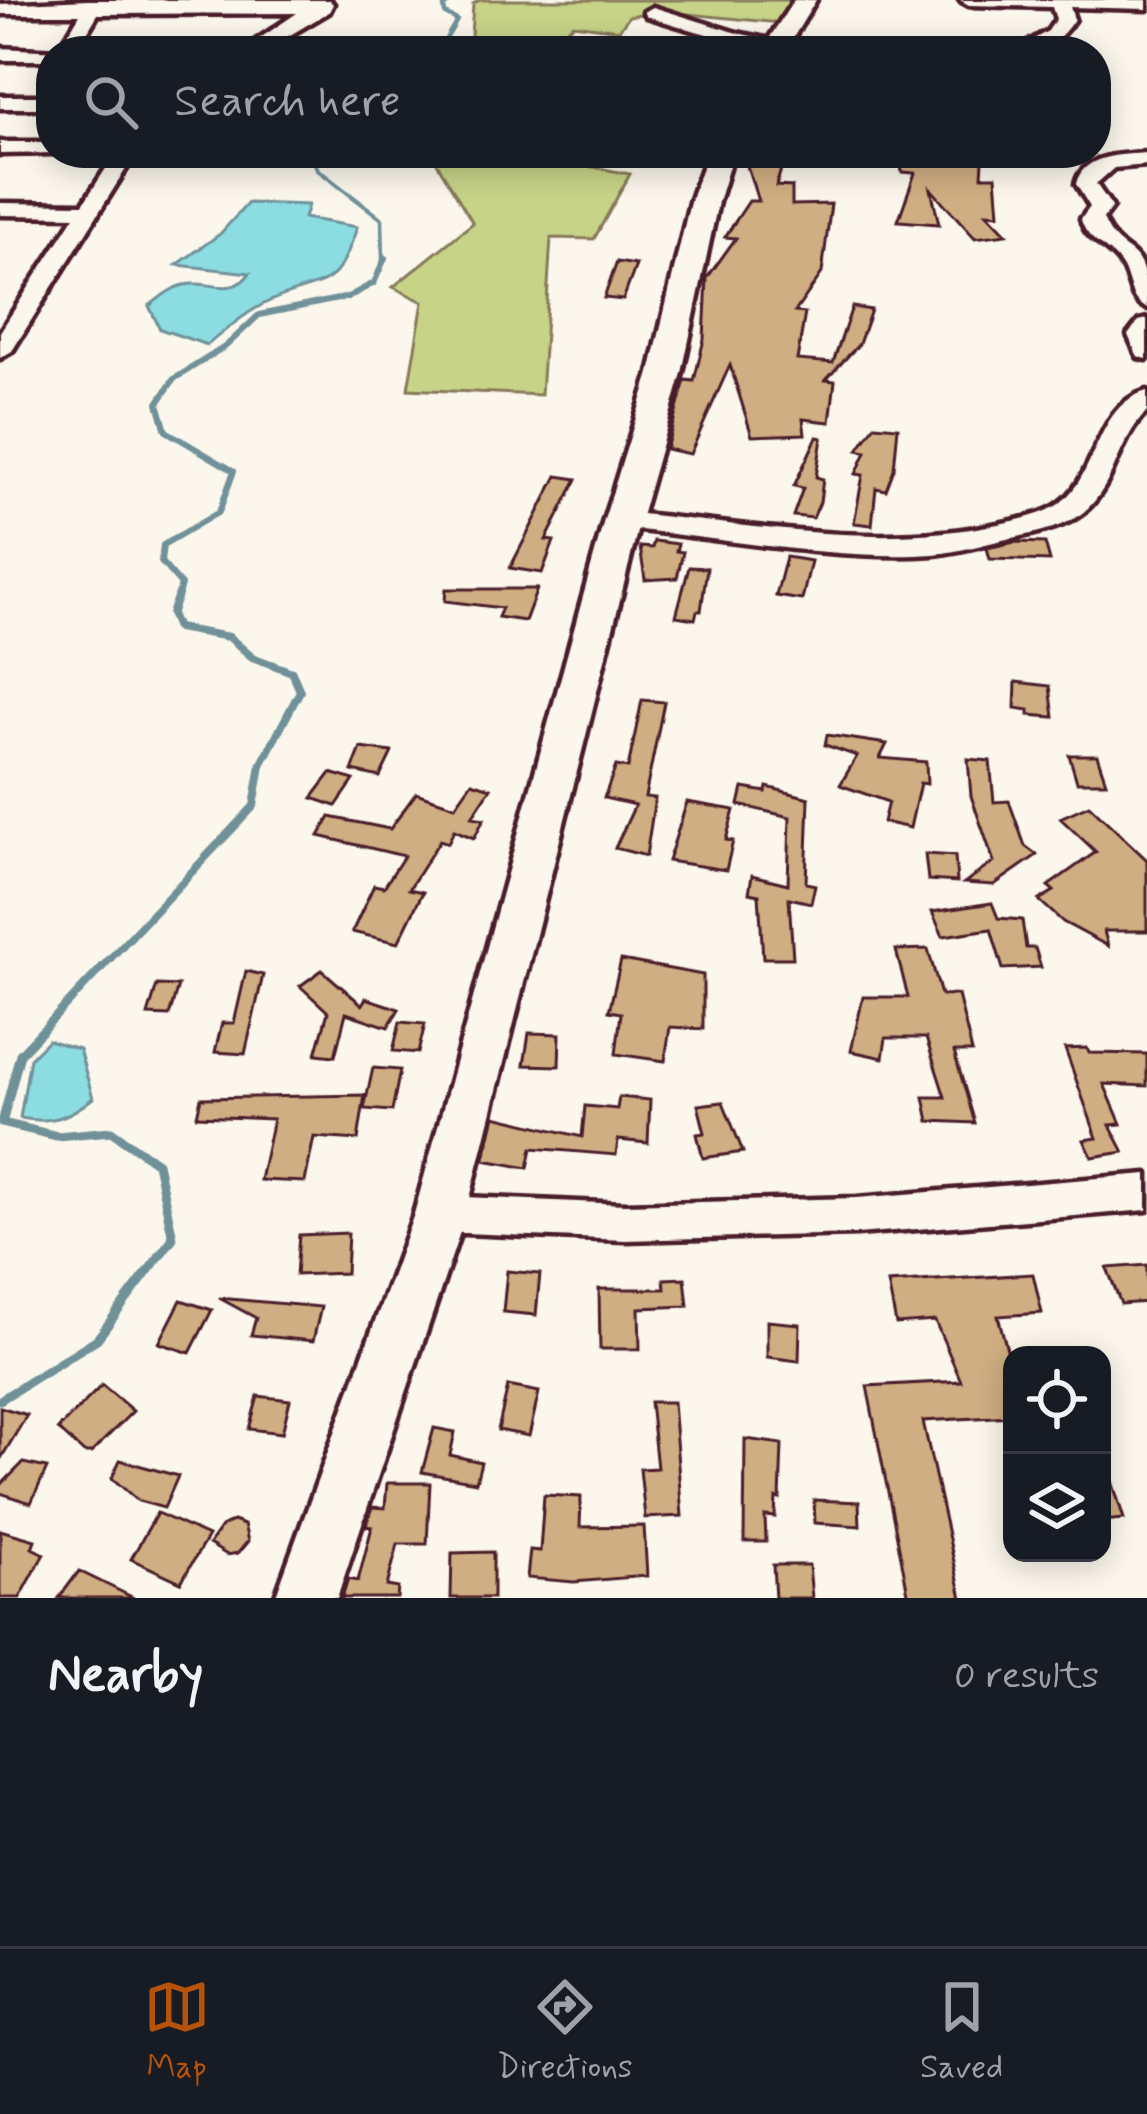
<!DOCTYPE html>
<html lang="en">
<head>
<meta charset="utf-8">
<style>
  body { margin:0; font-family:Mynerve,sans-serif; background:#20242c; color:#f1f3f6 }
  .controls { position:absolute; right:36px; bottom:36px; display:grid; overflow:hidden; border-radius:24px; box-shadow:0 6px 30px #0003 }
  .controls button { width:108px; height:108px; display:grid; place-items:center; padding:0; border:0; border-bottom:3px solid #363941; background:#171b24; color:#f1f3f6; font:60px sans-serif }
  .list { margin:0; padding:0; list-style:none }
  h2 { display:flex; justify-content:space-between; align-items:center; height:156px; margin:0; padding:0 48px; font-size:51px }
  h2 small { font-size:39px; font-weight:400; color:#9ea1a6 }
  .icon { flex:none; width:66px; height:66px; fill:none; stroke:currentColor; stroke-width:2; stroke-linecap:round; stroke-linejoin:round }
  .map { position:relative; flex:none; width:1147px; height:1598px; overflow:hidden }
  .search { position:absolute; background:#171b24; box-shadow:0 6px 30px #0003; left:36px; right:36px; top:36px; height:132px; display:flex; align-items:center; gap:30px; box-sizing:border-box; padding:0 42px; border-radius:48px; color:#9ea1a6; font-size:45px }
  .sheet { height:348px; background:#171b24 }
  nav { display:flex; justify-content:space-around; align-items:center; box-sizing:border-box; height:168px; border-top:3px solid #363941; background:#171b24; font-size:33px; color:#9ea1a6 }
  nav a { display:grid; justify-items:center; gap:6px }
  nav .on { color:#b45309 }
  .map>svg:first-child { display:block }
</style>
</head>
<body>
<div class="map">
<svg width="1147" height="1598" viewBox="0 0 1147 1598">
  <rect width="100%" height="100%" fill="#fbf7ec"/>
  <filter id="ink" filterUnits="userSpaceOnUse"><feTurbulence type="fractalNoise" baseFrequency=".00833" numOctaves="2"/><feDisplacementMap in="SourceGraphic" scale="24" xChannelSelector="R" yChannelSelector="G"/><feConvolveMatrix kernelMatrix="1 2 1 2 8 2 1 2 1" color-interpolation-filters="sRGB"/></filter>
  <g filter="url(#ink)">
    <g fill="#c7d488" stroke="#887a5a" stroke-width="3">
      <path d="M480,0H814L801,25L658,11L629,16L619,30L573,24L559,36L631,51H470L473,4Z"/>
      <path d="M431,153H540V157L630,174L594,239L551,238L541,395L408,389L423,302L393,287L473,223Z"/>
    </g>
    <g fill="#8bdde2" stroke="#719199" stroke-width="3">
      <path d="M248,203L308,205L304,218L357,227C335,295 327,276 270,301C247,311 226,330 207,345L160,329L149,306C160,298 170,288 184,285C210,279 231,299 250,273L177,265L220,234Z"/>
      <path d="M48,1040L79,1049L93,1098C68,1118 51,1124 20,1118L30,1058Z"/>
    </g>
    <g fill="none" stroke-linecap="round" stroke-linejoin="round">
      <g stroke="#719199" stroke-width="4.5">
        <path d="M439,51L457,20L445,14L444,6L454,0"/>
        <path d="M310,153L318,170L382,219L383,261"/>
      </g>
      <path stroke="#719199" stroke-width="6" d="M177,598L181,585L161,562L163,545L219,512L234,471L166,431L158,403L174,379L226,346L259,315L348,297L374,283L385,258"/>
      <path stroke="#719199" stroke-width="8" d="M39,1034L254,806L261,765L300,691L292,672L252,657L229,637L177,628L171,614L178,595"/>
      <path stroke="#719199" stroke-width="9" d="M0,1400L97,1339L173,1238L157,1163L111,1131L57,1136L2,1123L20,1054L42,1031"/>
    </g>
    <g fill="#d0ae83" stroke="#4a1f2b" stroke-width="3">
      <path d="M743,153H786L776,186L792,187V205L831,204L822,273L795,312L805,313L797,360L833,363L852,307L871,310L859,344L826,380L835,381L830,422L803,419L805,434L752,436L730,365L690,454L666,449L685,380L694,381L704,339L707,278L736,238L725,237L749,201H758Z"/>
      <path d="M922,153L983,161L982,176H996L999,214L987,213L1007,234L975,238L931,189L939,224L898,221L915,173L902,172L899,154Z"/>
      <path d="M617,262L636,265L623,300L604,298Z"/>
      <path d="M875,425L898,427L894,469L886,490L876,488L872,525L854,523L863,475L856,474L866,452L858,450Z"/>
      <path d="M817,437L822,438L816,477L823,479L820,502L813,518L793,516L803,488L794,486Z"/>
      <path d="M557,476L577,479L546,540L554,541L542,573L510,568Z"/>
      <path d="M654,541L678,544L676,551L683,552L677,578L645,580L640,547L652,548Z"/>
      <path d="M1015,542L1045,543L1050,561L990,559L987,548Z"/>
      <path d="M786,557L811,561L802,600L776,596Z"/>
      <path d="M689,567L707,568L701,611H697L695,619L676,616Z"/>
      <path d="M446,589H537L525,621L498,617L502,608L445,601Z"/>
      <path d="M1016,682L1050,686L1054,717L1029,715V710L1015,708Z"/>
      <path d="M642,700L664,702L645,797L655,798L646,856L615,848L635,805L604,798L616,766L628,768Z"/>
      <path d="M827,735L887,744L880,758L926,762L927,784L920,783L910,828L883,822L888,802L840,785L857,756L825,745Z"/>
      <path d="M361,748L392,752L380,777L352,771Z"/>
      <path d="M1069,755H1097L1106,782H1077Z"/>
      <path d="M968,759L990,761L994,802L1009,801L1025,846L1037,855L994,885L964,883L994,862L971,796Z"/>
      <path d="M331,773L354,780L336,806L312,798Z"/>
      <path d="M472,782L491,788L472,817L484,819L474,838L454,830L448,843L440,840L409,889L423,892L398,943L352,932L374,885L384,887L404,856L319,836L330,817L390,829L416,793L455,806Z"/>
      <path d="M767,787L809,798L806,883L815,885L811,903L789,898L793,958H763L759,895L749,893L752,875L788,884L790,817L739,805L743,788L766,792Z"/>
      <path d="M687,802L734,810L726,840L733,841L726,870L668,861Z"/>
      <path d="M1089,805L1147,860V931H1104L1108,946L1063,922L1039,900L1054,891L1048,886L1096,852L1060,818Z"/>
      <path d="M925,854L955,856L957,882L928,880Z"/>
      <path d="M992,903L998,918L1022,920L1026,948H1035L1041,967L1003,969L991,929L943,936L932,912Z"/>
      <path d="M928,949L941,995H958L972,1052H954L975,1123L929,1121L924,1097H945L926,1038H886L883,1058L851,1051L863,997H908L896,950Z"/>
      <path d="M621,960L703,975V1029L670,1027L665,1061L616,1054L621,1013L609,1011Z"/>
      <path d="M322,970L362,1005L366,998L399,1009L388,1027L346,1013L335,1056L316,1054L328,1012L300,986Z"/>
      <path d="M246,971L263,975L245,1054L215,1052L222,1023H234Z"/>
      <path d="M157,985L178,986L169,1016L148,1015Z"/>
      <path d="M400,1022L425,1024L418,1053L393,1051Z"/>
      <path d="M529,1033L560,1034L559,1066L524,1065Z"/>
      <path d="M1087,1048L1089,1053L1147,1054V1086L1104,1084L1121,1124L1110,1125L1124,1152L1092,1157L1084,1140L1097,1138L1065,1049Z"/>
      <path d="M373,1068L400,1070L392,1111L364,1109Z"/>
      <path d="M365,1095L358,1140L314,1137L305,1182L260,1180L273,1119L197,1116L201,1098Z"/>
      <path d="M619,1097L650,1100L648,1143L618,1140L616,1155L532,1148L528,1168L484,1160L495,1116L582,1137L585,1106L617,1109Z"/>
      <path d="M723,1102L743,1152L703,1158L697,1134L705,1133L698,1105Z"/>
      <path d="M348,1233L346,1273L296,1275L299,1235Z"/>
      <path d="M1147,1265V1302L1121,1304L1107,1268Z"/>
      <path d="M507,1271L540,1274L536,1315L503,1312Z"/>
      <path d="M1033,1274L1042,1313L998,1316L1012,1368V1416L923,1421L962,1598H909L867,1386L961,1381L935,1321L896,1324L888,1283Z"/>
      <path d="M685,1278L688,1306L639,1308L640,1349H600L599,1289H665L664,1279Z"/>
      <path d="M219,1298L321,1307L313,1341L251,1335L256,1318Z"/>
      <path d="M181,1300L212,1310L190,1353L159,1343Z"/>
      <path d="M767,1321L800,1324L799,1361L767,1357Z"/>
      <path d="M102,1385L133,1411L91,1453H84L58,1429Z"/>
      <path d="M508,1386L539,1392L529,1436L498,1430Z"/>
      <path d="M258,1396L290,1400L282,1433L249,1429Z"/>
      <path d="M650,1402H673L682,1516L645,1518L640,1469L657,1468Z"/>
      <path d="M0,1407L27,1415L0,1460Z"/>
      <path d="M434,1428L455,1432L450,1455L481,1462L476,1482L422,1472Z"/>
      <path d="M745,1439L782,1444L780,1499L776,1498L775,1517L765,1516L766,1542H744Z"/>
      <path d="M120,1460L178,1476L164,1508L138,1501L112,1478Z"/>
      <path d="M1106,1462L1124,1519L1102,1521V1463Z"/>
      <path d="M23,1463L47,1468L31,1503L0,1493V1486Z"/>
      <path d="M387,1483H430L427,1544H398L387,1586L398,1588L397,1598H342L348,1579L358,1581L372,1527L366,1526L372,1507L385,1508Z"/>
      <path d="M544,1495L581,1497L580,1527L644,1526L647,1576L574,1582L527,1578L530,1550L540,1551Z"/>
      <path d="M814,1500L859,1502L860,1526L815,1523Z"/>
      <path d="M157,1513L208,1536L181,1582L131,1559Z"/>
      <path d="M233,1521L244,1525L248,1541L238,1553L227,1555L209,1544L221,1527Z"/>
      <path d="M0,1530L35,1540L32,1548L44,1554L20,1598H0Z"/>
      <path d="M493,1552V1598H451L452,1553Z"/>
      <path d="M773,1565H809L812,1598H775Z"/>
      <path d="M79,1571L134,1598H59Z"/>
    </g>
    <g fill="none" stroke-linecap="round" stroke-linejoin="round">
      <defs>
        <g id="minor">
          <path d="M88,0H329L333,4L329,12L263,51H241L297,13L98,14L76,51H51V60H0V48L58,51L80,14H0V4Z"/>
          <path d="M960,0H1147V9L1070,7L1074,19C1058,44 1042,51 1013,51L1048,31L1056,19L1052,7L969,5Z"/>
          <path d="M653,7L737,33L822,51C759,51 706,35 647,16L644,12Z"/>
          <rect x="0" y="96" width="51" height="12"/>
          <path d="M0,142H51V153H55L0,154Z"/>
          <path d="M116,153H136L12,351L0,358V332L75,216L0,215V203L83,204Z"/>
          <path d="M1147,153V165L1114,168L1096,184L1112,207L1103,219C1121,264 1147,234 1147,308C1128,301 1132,281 1121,265C1110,247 1086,242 1081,219L1090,207L1076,184C1083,154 1121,155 1147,153Z"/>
          <path d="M1147,319V359L1138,357L1128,335L1139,321Z"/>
          <path d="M1147,391V412C1115,442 1116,491 1077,517C1058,529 1028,535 1007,539C983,544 958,552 934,554C838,561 720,538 622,528L608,520L622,512C747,524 875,550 998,524C1018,520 1044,515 1059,504C1099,474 1095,405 1147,391Z"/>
          <path d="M1147,1174V1210L857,1234L625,1240L440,1232L425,1227L419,1214L425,1201L440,1196L625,1204L857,1198Z"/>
        </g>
        <g id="major">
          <path d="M794,0H816L785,51H761Z"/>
          <path d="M707,153H733L718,202L682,373L640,520L466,1214L337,1598H275L414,1214L604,520L650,373L690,202Z"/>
        </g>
      </defs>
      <use href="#minor" stroke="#4a1f2b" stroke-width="9"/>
      <use href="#major" stroke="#4a1f2b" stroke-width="9"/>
      <use href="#minor" fill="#fbf7ec" fill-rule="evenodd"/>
      <use href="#major" fill="#fbf7ec" fill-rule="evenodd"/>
    </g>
  </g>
</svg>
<div class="controls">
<button><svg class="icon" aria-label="locate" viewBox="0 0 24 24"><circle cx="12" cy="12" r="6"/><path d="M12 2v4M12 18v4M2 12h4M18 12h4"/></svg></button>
<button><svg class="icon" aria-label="layers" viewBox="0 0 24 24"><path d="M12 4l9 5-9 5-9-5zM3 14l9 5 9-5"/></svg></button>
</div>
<div class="search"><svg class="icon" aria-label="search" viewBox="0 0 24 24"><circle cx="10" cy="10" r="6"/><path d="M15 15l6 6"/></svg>Search here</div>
</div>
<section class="sheet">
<h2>Nearby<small>0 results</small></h2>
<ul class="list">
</ul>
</section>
<nav>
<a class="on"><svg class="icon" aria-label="map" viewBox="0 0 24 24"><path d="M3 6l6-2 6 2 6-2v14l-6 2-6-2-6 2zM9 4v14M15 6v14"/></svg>Map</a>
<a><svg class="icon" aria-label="directions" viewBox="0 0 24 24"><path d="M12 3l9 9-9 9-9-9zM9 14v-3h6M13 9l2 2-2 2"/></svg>Directions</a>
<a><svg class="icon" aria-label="saved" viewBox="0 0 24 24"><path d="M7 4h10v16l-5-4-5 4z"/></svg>Saved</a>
</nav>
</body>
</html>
